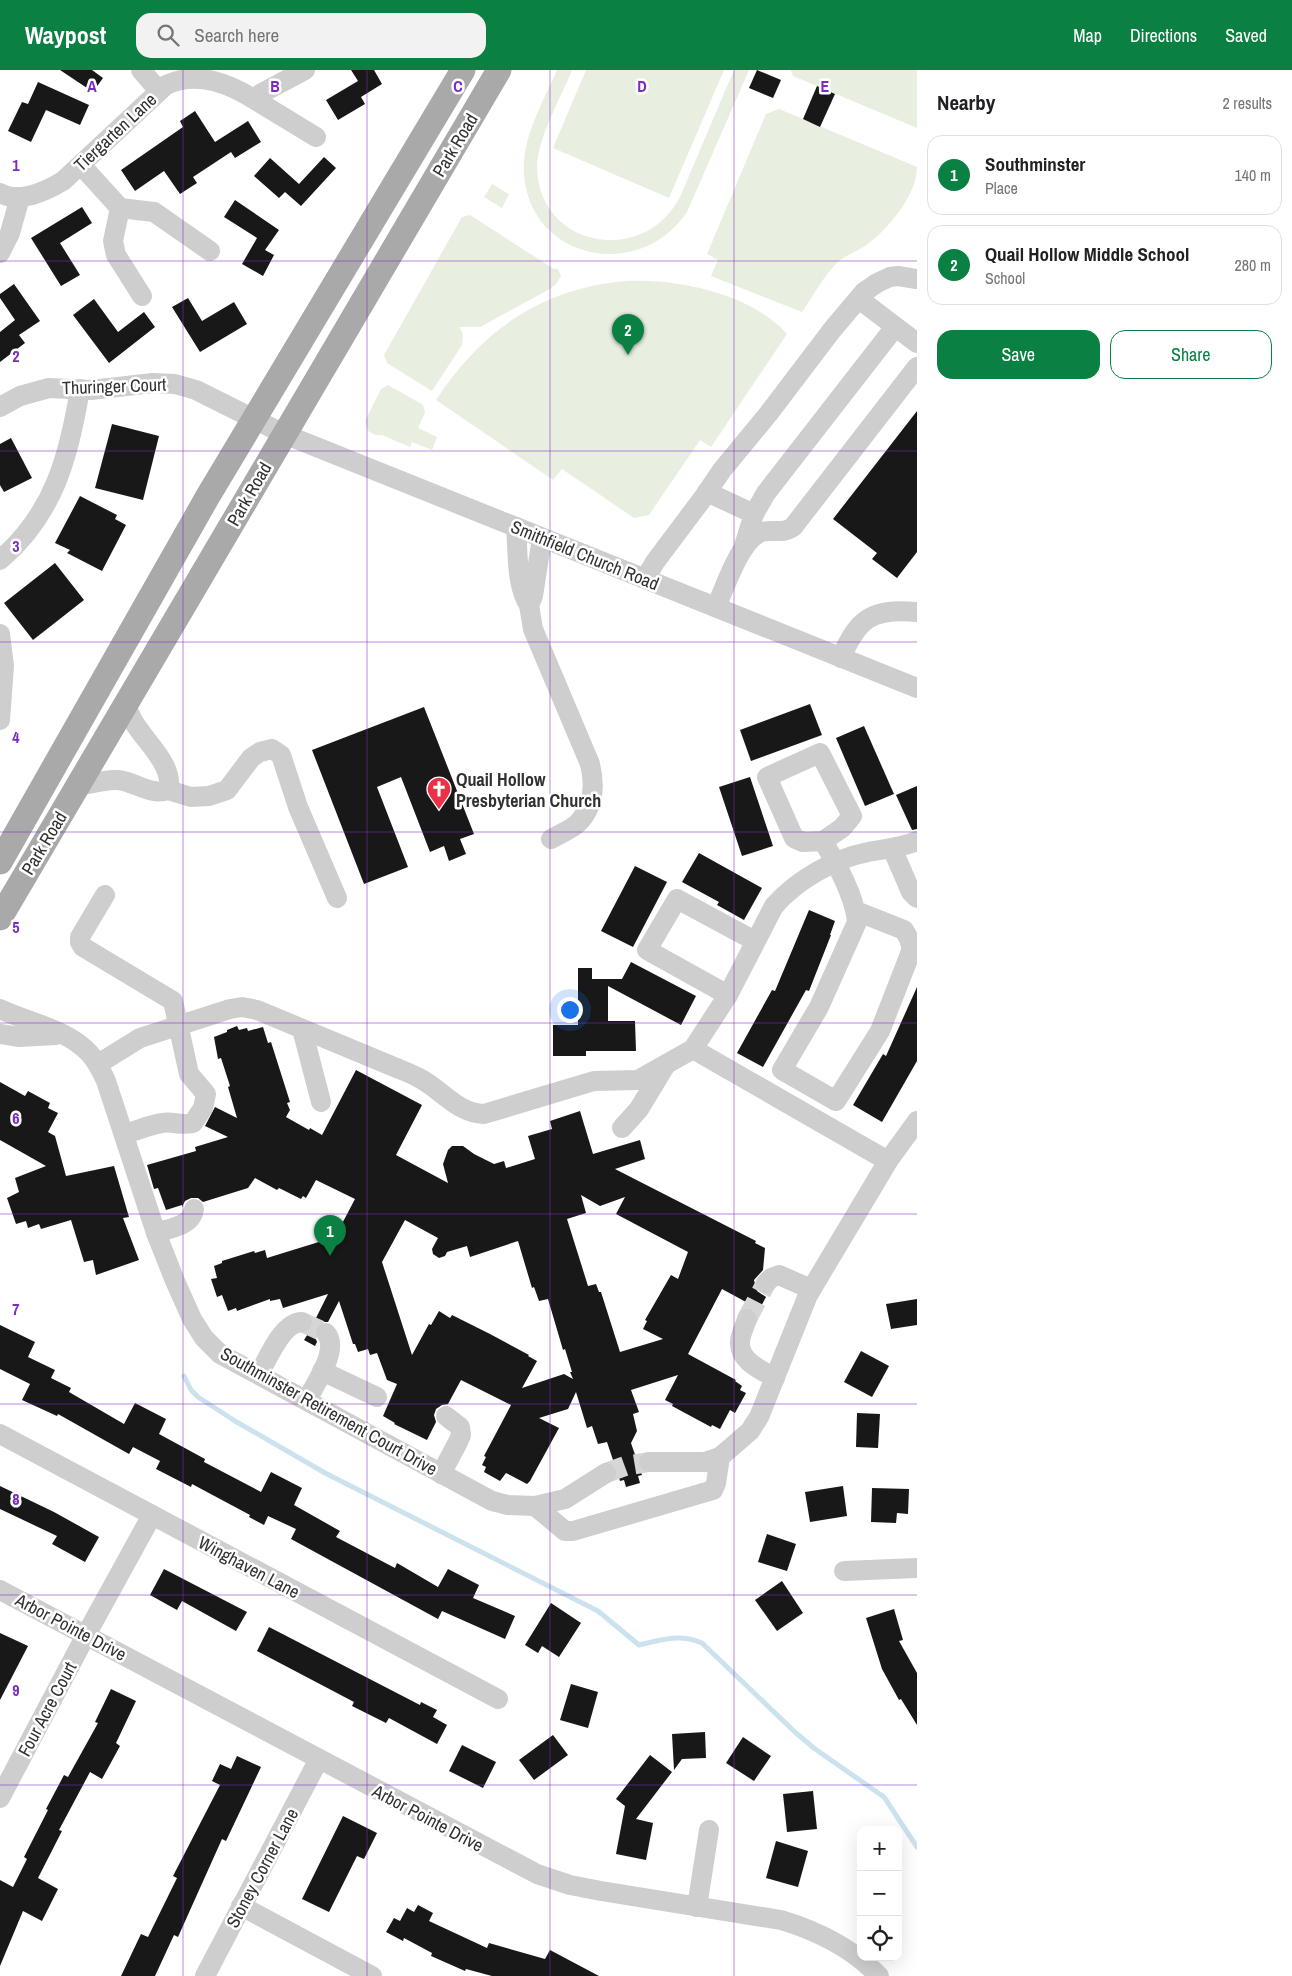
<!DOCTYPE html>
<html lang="en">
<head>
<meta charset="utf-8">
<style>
  body { margin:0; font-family:"Archivo Narrow",sans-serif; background:#f2f2f2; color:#202124 }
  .controls { position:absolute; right:15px; bottom:15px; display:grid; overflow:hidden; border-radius:10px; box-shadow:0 5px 20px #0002 }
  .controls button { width:45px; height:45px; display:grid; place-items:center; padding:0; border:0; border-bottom:1px solid #e0e0e0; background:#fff; color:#202124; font:25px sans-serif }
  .you { position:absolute; left:569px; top:939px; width:18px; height:18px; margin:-12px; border:4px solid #fff; border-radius:50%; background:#1a73e8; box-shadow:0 0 0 8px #1a73e833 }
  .badge { display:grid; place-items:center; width:32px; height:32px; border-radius:50%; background:#0b8043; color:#fff; font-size:16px; font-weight:700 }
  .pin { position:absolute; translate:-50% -41px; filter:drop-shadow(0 1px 2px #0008) }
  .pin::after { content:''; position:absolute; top:26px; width:18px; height:15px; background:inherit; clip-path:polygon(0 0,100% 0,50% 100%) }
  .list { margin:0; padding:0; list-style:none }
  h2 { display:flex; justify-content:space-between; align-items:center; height:65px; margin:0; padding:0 20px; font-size:21px }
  h2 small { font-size:16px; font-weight:400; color:#757577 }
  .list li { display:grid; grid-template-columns:32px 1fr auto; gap:15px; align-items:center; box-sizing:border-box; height:80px; margin:0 10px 10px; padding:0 10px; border:1px solid #e0e0e0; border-radius:15px }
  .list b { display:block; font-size:19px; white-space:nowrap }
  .list p { margin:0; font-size:16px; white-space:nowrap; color:#757577 }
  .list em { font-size:16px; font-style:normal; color:#757577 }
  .actions { display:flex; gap:10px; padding:15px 20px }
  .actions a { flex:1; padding:11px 0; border:1px solid #0b8043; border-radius:15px; text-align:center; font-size:18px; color:#0b8043 }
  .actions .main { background:#0b8043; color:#fff }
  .icon { flex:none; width:28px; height:28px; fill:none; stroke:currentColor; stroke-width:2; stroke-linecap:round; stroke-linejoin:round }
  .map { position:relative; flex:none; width:917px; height:1906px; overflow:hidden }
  header { display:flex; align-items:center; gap:30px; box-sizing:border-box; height:70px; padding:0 25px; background:#0b8043; color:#fff }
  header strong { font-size:24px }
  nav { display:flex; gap:28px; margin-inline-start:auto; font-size:18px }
  .search { width:350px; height:45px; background:#f2f2f2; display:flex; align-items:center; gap:12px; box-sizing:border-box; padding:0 18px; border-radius:15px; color:#757577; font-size:19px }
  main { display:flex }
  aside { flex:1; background:#fff }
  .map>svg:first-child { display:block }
</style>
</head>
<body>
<header>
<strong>Waypost</strong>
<div class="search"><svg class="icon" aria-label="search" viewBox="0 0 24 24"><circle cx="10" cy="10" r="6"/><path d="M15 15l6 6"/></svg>Search here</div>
<nav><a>Map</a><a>Directions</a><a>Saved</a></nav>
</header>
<main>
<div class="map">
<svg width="917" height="1906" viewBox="0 0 917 1906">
  <rect width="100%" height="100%" fill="#fff"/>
  <g fill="#e8eee0">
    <path d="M557,0H572C561,27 538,68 537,96C537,177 643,198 680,127L734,0H749L687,142C640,212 531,191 524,105C521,69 543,32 557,0Z"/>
    <path d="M586,0H724L669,128L553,78Z"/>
    <path d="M791,0H917V58L793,6Z"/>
    <path d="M779,39L917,97C917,125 888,160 865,176C857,181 842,187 836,194C823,207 813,226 802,242L711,206L718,190L707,184L766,44Z"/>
    <path d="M492,114L509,124L502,138L484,127Z"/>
    <path d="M470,145L554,199H558L561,206L556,214L550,219L480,257H459L463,264L462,275L432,321L387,293L384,285L462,147Z"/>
    <path d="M626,211C679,209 750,223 787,264L711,377L700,370L649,445L634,448L562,399L553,410L436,330C481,261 542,218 626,211Z"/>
    <path d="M388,315L423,335L425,342L418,358L437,367L432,380L412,372L410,377L382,365H376L368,361L365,351L381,319Z"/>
  </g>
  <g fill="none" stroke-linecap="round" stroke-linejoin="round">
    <path stroke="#cce2ee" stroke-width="5" d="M184,1306L191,1320L198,1327L235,1351L325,1403L598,1541L639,1575C662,1570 680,1563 702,1573L796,1663L815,1679L884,1727L917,1777"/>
  </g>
  <g fill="#181818" fill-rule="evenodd">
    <path d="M60,0H92L103,8L93,22Z"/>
    <path d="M351,0H374L382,14L361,27L365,34L338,50L326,30L358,11Z"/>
    <path d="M757,0L781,10L773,28L749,18Z"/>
    <path d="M38,12L89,35L80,55L46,40L31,72L8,61L22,32L28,34Z"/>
    <path d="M817,16L835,24L820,57L803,49Z"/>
    <path d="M195,41L215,72L248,51L261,72L235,88L231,82L193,107L197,113L180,124L164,101L135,121L121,100L183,57L180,51Z"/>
    <path d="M324,87L336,98L301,136L285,122L279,128L254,106L270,88L299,114Z"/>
    <path d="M235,130L279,160L265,180L274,185L263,206L242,194L257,168L224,147Z"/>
    <path d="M82,137L92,153L60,173L80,205L61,216L31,168Z"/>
    <path d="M14,214L40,251L19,265L25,273L0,292V262L15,250L0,228V224Z"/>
    <path d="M188,228L202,251L234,232L247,254L200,282L172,237Z"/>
    <path d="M94,229L118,262L144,242L155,257L109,293L73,245Z"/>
    <path d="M917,341V482L897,508L872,489L877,483L833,449Z"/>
    <path d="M112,354L159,366L143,430L95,418Z"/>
    <path d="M11,368L32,408L4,422L0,415V374Z"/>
    <path d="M80,426L117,445L115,449L126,455L102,501L67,483L70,480L55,473Z"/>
    <path d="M55,493L84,530L33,570L4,533Z"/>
    <path d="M810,634L822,665L751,691L740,660Z"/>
    <path d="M424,637L474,764L460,769L466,784L449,791L444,776L430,782L401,707L377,717L408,797L364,814L312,680Z"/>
    <path d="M864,656L894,724L865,736L836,668Z"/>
    <path d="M750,707L773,776L742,786L719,717Z"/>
    <path d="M917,716V759L912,760L896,725Z"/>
    <path d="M699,783L762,818L744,850L717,835L719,832L682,812Z"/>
    <path d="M635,796L667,812L633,877L601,861Z"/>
    <path d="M809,840L835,851L830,865H831L809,921L806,920L763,997L737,983L772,920L775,921Z"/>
    <path d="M631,892L696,926L681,955L608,916V951H635L636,981H586V986H553V955H578V898H592V909H622Z"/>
    <path d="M917,917V991L882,1052L853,1035L883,984L886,986Z"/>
    <path d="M237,956L239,960L247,958L248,961L263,957L268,973L271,972L290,1032L287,1033L290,1040L286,1047L309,1060L310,1058L322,1065L356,1000L422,1035L396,1085L448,1113L443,1094L448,1080L452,1076H463L474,1084L494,1094L504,1091L506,1098L535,1089L528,1066L552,1059L550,1051L580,1041L593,1084L640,1070L645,1089L615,1099L756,1171L755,1173L765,1178L763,1200L754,1210L757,1221L766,1227L758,1242L744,1235L746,1232L722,1219L688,1284L736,1310L735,1311L742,1316L740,1320L746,1323L735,1343L730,1340L720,1359L712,1355L711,1357L672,1336L673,1334L665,1330L678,1305L631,1320L639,1342L633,1344L637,1361L631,1373L642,1405L638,1406L640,1413L626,1417L624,1410L620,1411L607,1372L598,1374L592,1356L587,1358L576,1322L568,1339L539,1348L559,1358L530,1411L527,1414L506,1403L500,1411L484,1402L486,1397L482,1395L486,1387L484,1386L511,1335L461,1310L448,1334L442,1335L436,1339L434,1345L436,1352L427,1370L394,1354L395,1353L383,1346L397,1314L387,1310L377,1283L370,1285L368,1279L358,1282L355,1274H353L339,1231L328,1252H321L316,1257L314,1263L317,1272L315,1276L304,1270L313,1256L314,1252L328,1224L283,1238L280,1229L270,1231V1229L237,1241L236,1238L228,1241L222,1225L217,1227L211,1209L217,1208L214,1196L222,1193V1191L254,1181L255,1183L265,1180L267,1188L335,1167L355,1129L316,1110L306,1128L303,1126L301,1129L279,1118L277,1120L255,1108L248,1118L203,1132L198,1128H191L185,1131L182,1137V1135L166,1140L158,1118L154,1119L147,1095L196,1081L195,1077L228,1067L205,1056L215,1037L237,1048L228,1017L230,1016L221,988L218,989L214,967L227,962V960ZM581,1125L600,1136L625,1127L616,1144L688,1182L678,1209L671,1205L645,1250L647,1251L643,1259L663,1269L620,1282L601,1222H599L596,1214L588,1216L567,1149L586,1143ZM405,1150L438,1168L432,1179L433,1184L439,1188L445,1186L447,1182L467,1176L470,1187L518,1171L532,1218L534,1217L539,1231L548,1229L563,1280L565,1279L572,1302H570L573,1309L564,1304L522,1318L537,1291L528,1286L529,1285L490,1264L452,1245L450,1248L439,1241L431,1255L429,1254L412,1285L382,1192Z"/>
    <path d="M0,1012L25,1026L28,1021L50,1033L48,1038L58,1043L48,1062L55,1066L66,1106L114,1096L129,1147L123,1148L139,1190L96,1205L93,1190L84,1192L71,1150L41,1159L39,1154L28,1158L26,1151L16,1154L7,1128L19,1122L15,1108L46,1096L0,1070Z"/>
    <path d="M917,1229V1255L891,1259L886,1234Z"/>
    <path d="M0,1255L35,1272L28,1287L55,1300L51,1308L71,1318L69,1322L124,1354L135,1333L166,1349L159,1364L205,1389L204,1392L261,1422L271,1402L302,1418L294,1435L340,1461L336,1467L395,1498L397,1493L438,1517L448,1499L479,1515L473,1528L515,1546L505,1569L442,1541L438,1549L291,1469L296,1459L268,1446L264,1455L249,1447L250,1445L192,1414L191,1417L156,1399L160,1391L133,1377L129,1384L58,1344L57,1346L22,1330L30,1314L0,1299Z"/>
    <path d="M861,1281L889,1296L872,1327L844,1312Z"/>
    <path d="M857,1343L880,1344L878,1378L856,1377Z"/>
    <path d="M0,1416L54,1442L99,1467L85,1492L52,1474L57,1466L0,1439Z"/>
    <path d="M843,1416L847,1446L810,1452L805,1422Z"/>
    <path d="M872,1418L909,1419L908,1444L897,1443L896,1453L871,1452Z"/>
    <path d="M767,1464L796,1474L787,1501L758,1492Z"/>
    <path d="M164,1499L247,1542L236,1561L182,1531L177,1540L150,1525Z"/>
    <path d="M782,1511L803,1543L777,1561L755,1530Z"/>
    <path d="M551,1533L581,1553L559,1587L542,1576L538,1583L525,1575Z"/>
    <path d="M894,1539L903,1570L899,1571L917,1603V1655L901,1629L899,1630L882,1599L866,1548Z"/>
    <path d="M269,1557L420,1635L421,1632L437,1640L433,1647L447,1655L437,1674L389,1648L386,1653L352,1636L354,1632L257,1581Z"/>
    <path d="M0,1563L28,1576L0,1630Z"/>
    <path d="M571,1614L598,1622L588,1658L560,1650Z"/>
    <path d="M111,1619L136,1631L116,1673L120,1676L102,1709L90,1702L59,1760L62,1761L38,1808L58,1819L42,1851L23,1841L0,1896V1810L13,1817L27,1789L24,1787L48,1740L46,1739L64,1705L68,1707L98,1653L95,1652Z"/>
    <path d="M705,1662L706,1688L682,1689L674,1700L672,1664Z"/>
    <path d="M553,1665L568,1685L534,1710L519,1690Z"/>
    <path d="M743,1667L771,1686L754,1711L726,1693Z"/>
    <path d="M462,1675L496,1692L483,1718L449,1701Z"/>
    <path d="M650,1685L672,1702L636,1749L653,1753L646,1790L616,1784L625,1736L616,1729Z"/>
    <path d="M237,1686L261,1697L226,1771L222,1769L178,1867L174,1865L155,1906H121L141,1864L148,1867L177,1808L173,1806L220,1715L212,1711L220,1694L231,1699Z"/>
    <path d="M813,1721L817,1759L787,1762L783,1724Z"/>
    <path d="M343,1746L377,1763L364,1789L357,1786L329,1842L302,1829Z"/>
    <path d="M776,1771L808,1781L798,1817L766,1808Z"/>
    <path d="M418,1835L433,1843L429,1851L487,1878L489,1873L545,1889L550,1880L599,1906H492L466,1899L465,1901L431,1886L432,1883L404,1868L403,1871L386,1862L394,1848L400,1851L407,1838L414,1842Z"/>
  </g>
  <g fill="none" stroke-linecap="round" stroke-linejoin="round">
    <g stroke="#d6d6d6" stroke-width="20" stroke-dasharray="20 10" stroke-linecap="butt">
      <path d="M747,1249L766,1213"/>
      <path d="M302,1252L326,1263"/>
      <path d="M606,1403L625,1396L649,1392"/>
    </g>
    <g stroke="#cecece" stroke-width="20">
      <path d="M141,0L159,21"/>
      <path d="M305,0L260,24L257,31L316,67"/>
      <path d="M81,95L120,138L113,171L116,185L142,226"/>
      <path d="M0,123C20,134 46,121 63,111L166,15C198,0 230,14 257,31"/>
      <path d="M120,138L154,142L210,181"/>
      <path d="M0,183L10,163L20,127"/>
      <path d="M859,229L917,273"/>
      <path d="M0,337L20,326L49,318L91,320L153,313L175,314L196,320L284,364L917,618"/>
      <path d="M707,422L754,444"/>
      <path d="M516,457C518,479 516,517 529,535L533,526L542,468"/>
      <path d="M744,476L754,444L766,423L895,257"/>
      <path d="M0,490C54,444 69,386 80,319"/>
      <path d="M645,509L655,492L703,428L722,400L769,343L832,260L864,222L877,213L890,207L898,206L917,209"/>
      <path d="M529,535L533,559L590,694C595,715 594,737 578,753C571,760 559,764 551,769"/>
      <path d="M716,537C725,518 739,473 759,463C770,458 782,465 793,457L917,297"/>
      <path d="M0,564L4,596L0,650"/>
      <path d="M841,588C858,548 872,538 917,542"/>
      <path d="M78,716C90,714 106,709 118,710C136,712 150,726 168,720C175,697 146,672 135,654C131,648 130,642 125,636"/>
      <path d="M168,720L191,727L209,726L227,720L251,688L260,682L272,679L281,685L298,737L337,828"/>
      <path d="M823,771L842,758L852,746L820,683L767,707L794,768L803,772L823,771C836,793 855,826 857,852L819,937L782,1000L836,1031L880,961L912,879L909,869L904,860L856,841"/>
      <path d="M892,778L911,822L917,828"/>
      <path d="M105,825L80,867V872L83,877L173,931L189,1004L206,1024L203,1038L193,1053C180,1056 173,1051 162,1053C149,1055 136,1061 124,1064"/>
      <path d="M728,925L647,880L677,829L755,871"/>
      <path d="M0,939C29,953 68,959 90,984C97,992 102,1002 106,1011L156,1163L175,1211L192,1249L204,1268L220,1284L492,1431L508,1435L535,1436"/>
      <path d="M302,959L321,1032"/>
      <path d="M0,964L19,967L56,965"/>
      <path d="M693,979L728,925L774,836C797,810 833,789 868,782C884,779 901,778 917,771"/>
      <path d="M98,994L140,968L230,939L242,937L257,940L399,999C407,1002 414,1005 421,1009C443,1021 457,1043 484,1044L594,1011L638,1010L693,979L888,1091"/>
      <path d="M622,1058L639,1039L665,996"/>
      <path d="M156,1163C170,1158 192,1156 194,1139"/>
      <path d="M766,1213L771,1208L779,1205L811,1219"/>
      <path d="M747,1249C745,1256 740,1265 740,1272C739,1291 761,1300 775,1308"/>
      <path d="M322,1301L377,1327"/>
      <path d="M259,1304C268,1289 282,1252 302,1252"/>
      <path d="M307,1330C315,1314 340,1279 326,1263"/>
      <path d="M0,1364L498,1629"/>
      <path d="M720,1387L750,1361L759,1347L808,1225L888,1091L917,1051"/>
      <path d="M606,1403L565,1429L535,1436L565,1461H573L713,1420L716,1413L720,1387L705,1392H649"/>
      <path d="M441,1404L458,1372L461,1365L460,1357L446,1346"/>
      <path d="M844,1501L917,1498"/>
      <path d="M0,1520L537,1804L570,1815L601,1821L781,1850C818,1861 852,1878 879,1906"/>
      <path d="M0,1728L86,1565L152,1445"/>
      <path d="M241,1836L372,1906"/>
      <path d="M697,1837L709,1760"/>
      <path d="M205,1906L319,1689"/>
    </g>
    <g stroke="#a9a9a9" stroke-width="25">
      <path d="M0,792L208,426L463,0"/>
      <path d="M0,848L499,0"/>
    </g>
  </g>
  <path fill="none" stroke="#7b2cbf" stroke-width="1" stroke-opacity="0.55" d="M183,0V1906M367,0V1906M550,0V1906M734,0V1906M0,191H917M0,381H917M0,572H917M0,762H917M0,953H917M0,1144H917M0,1334H917M0,1525H917M0,1715H917"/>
  <defs>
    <symbol id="church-pin" viewBox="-11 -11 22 30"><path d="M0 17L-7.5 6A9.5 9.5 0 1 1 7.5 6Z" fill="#eb3147" stroke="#fff"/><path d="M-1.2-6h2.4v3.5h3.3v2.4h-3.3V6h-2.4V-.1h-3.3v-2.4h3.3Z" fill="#fff"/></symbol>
  </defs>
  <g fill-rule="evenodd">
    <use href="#church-pin" x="425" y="705" width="28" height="38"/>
  </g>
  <g text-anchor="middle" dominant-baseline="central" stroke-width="5" stroke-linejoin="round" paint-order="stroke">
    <g font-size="18" fill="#313131" stroke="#fff">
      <text transform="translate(115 62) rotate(-43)">Tiergarten Lane</text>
      <text transform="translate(455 75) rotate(-59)">Park Road</text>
      <text transform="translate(114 316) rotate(-2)">Thuringer Court</text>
      <text transform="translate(249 424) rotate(-60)">Park Road</text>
      <text transform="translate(585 485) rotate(22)">Smithfield Church Road</text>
      <text transform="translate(44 773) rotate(-59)">Park Road</text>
      <text transform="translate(329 1341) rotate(29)">Southminster Retirement Court Drive</text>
      <text transform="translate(249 1497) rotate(28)">Winghaven Lane</text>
      <text transform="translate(71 1557) rotate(28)">Arbor Pointe Drive</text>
      <text transform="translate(47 1639) rotate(-62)">Four Acre Court</text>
      <text transform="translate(428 1748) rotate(28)">Arbor Pointe Drive</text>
      <text transform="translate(262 1798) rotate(-62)">Stoney Corner Lane</text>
    </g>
    <g font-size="18" font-weight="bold" fill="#313131" stroke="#fff" text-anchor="start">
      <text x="456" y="709">Quail Hollow<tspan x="456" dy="21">Presbyterian Church</tspan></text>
    </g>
  </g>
  <g font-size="16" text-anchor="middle" font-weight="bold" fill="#7b2cbf" stroke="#fff" stroke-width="5" stroke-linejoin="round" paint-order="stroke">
    <text x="92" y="22">A</text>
    <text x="275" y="22">B</text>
    <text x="458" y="22">C</text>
    <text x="642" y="22">D</text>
    <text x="825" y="22">E</text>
    <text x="16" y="101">1</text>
    <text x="16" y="292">2</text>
    <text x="16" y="482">3</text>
    <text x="16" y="673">4</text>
    <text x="16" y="863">5</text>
    <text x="16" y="1054">6</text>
    <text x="16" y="1245">7</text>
    <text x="16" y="1435">8</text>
    <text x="16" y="1626">9</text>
  </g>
</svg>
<div class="controls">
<button>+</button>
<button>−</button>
<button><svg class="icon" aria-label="locate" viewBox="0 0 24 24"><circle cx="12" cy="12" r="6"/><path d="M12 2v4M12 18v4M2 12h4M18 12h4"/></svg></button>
</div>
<div class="you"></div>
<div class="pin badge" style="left:330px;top:1186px">1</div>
<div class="pin badge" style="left:628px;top:285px">2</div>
</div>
<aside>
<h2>Nearby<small>2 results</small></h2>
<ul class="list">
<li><span class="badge">1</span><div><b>Southminster</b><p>Place</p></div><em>140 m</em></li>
<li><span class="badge">2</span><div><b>Quail Hollow Middle School</b><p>School</p></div><em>280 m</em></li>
</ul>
<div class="actions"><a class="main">Save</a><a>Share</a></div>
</aside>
</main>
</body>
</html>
